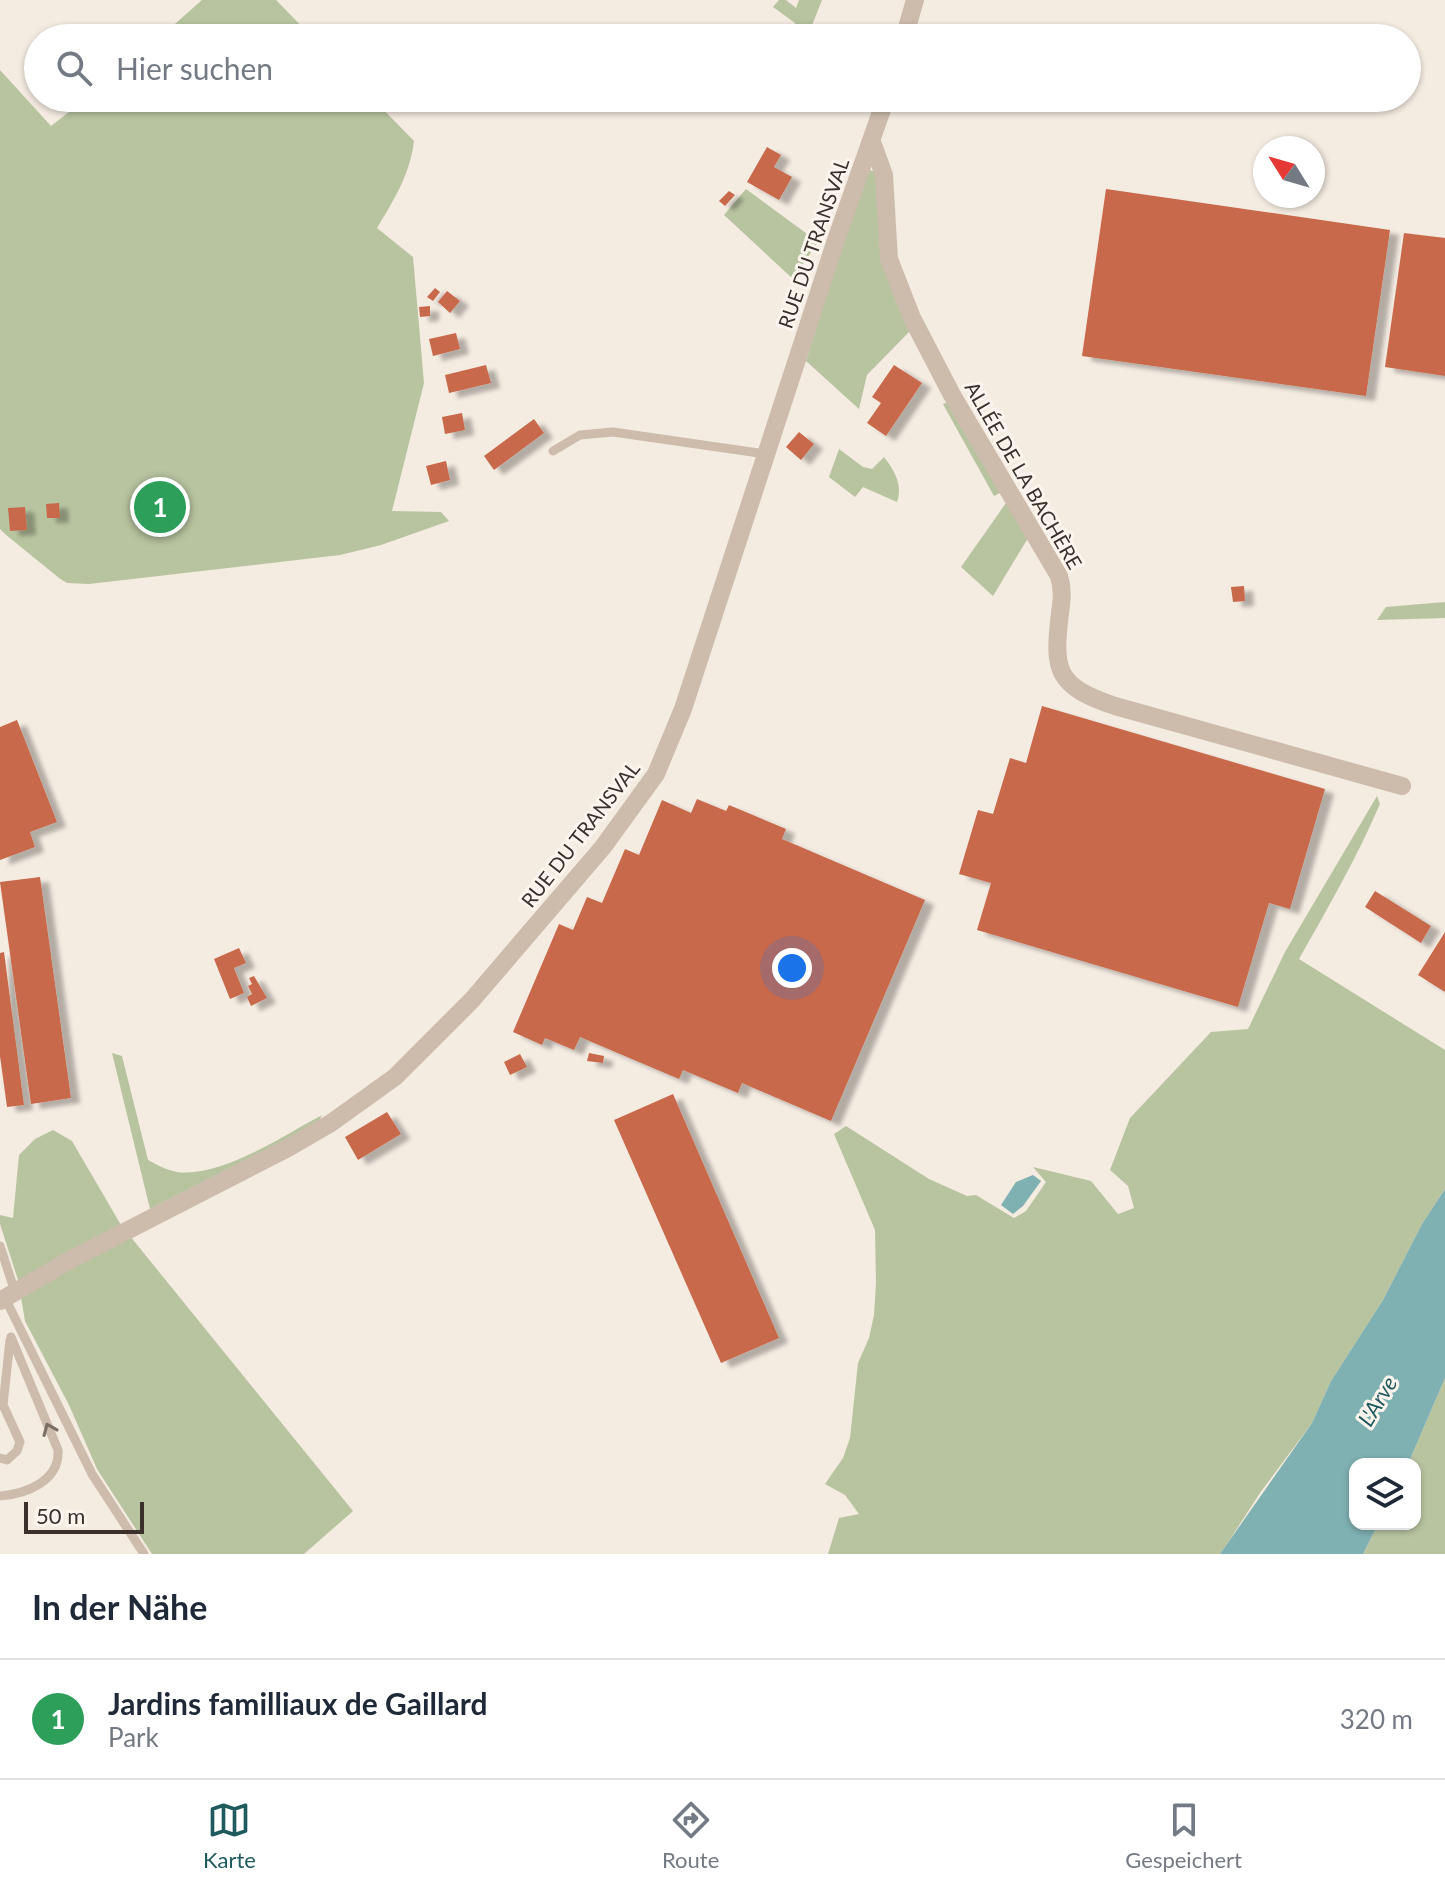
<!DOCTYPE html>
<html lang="de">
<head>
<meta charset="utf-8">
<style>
  body { margin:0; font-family:Lato,sans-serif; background:#f6f6f7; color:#1f2937 }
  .controls { position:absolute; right:24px; bottom:24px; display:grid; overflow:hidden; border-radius:16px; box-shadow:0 2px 6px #0004 }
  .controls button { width:72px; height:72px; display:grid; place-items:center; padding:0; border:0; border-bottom:2px solid #e0e1e3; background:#fff; color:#1f2937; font:40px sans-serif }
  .compass { position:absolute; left:1253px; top:136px; width:72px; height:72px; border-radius:50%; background:#fff; box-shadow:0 2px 6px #0004; rotate:307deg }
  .scale { position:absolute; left:24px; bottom:20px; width:120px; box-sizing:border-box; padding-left:8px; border:4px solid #3b302b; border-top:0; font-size:22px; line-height:28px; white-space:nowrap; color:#3b302b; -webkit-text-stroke:6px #fbf5ee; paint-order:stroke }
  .you { position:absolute; left:792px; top:968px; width:28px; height:28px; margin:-20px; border:6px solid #fff; border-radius:50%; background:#1a73e8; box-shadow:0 0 0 12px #1a73e833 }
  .badge { display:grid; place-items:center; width:52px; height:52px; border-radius:50%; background:#1f5a5e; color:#fff; font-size:26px; font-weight:700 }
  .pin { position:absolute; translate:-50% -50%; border:4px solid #fff; box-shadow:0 2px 8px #0006 }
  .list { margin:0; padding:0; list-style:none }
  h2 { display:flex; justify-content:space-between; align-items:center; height:104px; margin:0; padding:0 32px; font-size:34px }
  h2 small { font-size:26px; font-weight:400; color:#747a83 }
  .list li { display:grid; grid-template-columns:52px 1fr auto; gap:24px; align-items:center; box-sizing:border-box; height:120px; padding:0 32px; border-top:2px solid #e0e1e3 }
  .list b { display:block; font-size:30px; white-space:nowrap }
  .list p { margin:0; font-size:26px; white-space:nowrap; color:#747a83 }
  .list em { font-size:26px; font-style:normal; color:#747a83 }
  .icon { flex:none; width:44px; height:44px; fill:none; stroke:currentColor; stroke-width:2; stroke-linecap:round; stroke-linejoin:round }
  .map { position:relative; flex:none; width:1445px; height:1554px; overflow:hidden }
  .search { position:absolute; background:#fff; box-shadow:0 2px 6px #0004; left:24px; right:24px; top:24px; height:88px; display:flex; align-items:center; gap:20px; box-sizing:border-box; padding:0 28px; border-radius:44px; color:#747a83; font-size:30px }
  .sheet { height:224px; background:#fff }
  nav { display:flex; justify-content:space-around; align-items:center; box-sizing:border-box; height:112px; border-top:2px solid #e0e1e3; background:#fff; font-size:22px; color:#747a83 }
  nav a { display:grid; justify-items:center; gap:4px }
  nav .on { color:#1f5a5e }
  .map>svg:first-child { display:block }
</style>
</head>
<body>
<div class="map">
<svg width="1445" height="1554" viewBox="0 0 1445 1554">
  <defs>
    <filter id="shadow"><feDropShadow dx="9" dy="5" stdDeviation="2" flood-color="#0004"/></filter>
  </defs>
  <rect width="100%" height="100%" fill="#f4ebe1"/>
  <g fill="#b8c4a0">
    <path d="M202,0H276L313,38H159Z"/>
    <path d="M779,0H786L796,8L799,0H822L807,38H798L795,23L773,7Z"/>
    <path d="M0,70L51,126L87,98H372L414,141C410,174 394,200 377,228L413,257L424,383L392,511L441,512L449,521L381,545L340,555L89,584L67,583L59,578L5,534L0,529Z"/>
    <path d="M869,170L878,172C882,235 880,273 910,331L867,375L859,409L806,361L854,208Z"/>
    <path d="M746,189L818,242L793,279L724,215Z"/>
    <path d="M950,402L1000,493L994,496L943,404Z"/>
    <path d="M839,449L863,467L872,469L884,457C895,471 903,486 897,502L863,487L855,497L829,477Z"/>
    <path d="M1006,503L1028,538L993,596L961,567Z"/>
    <path d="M1445,602V618L1377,620L1386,607Z"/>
    <path d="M1377,796L1380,804C1357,857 1328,908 1299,959L1445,1050V1189L1422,1224L1383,1300L1331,1381L1312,1423L1260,1493L1225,1547L1220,1554H828L839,1518L859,1514L845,1495L825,1484L843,1458L850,1438L858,1363L869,1338L874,1315L876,1283L875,1230L834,1134L846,1126L929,1179L967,1196L976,1195L1014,1218L1026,1211L1046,1182L1033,1167L1091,1181L1118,1214L1134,1208L1128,1186L1110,1170L1130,1118L1211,1032L1248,1029L1285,952Z"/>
    <path d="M112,1053L122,1056L148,1160C157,1165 167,1170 177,1172C222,1178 284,1135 322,1115L318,1123L150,1209Z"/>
    <path d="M53,1130L72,1141L121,1225L353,1511L304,1554H152L97,1469L69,1405L25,1321L18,1280L0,1224V1215L13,1218L19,1155L35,1139Z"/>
    <path d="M1445,1378V1554H1363L1378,1524H1415V1464H1408Z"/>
  </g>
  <g fill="#7fb0b2">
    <path d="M1033,1175L1041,1181L1023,1206L1013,1214L1001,1205L1016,1182Z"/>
    <path d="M1445,1189V1378L1408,1464H1355V1524H1378L1363,1554H1220L1312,1423L1331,1381L1383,1300L1422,1224Z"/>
  </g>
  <g fill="#c8694b" filter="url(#shadow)">
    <path d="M767,147L781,155L774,167L792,177L779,200L747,182Z"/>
    <path d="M1106,189L1390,230L1366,396L1082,356Z"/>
    <path d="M729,191L735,195L725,206L719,201Z"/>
    <path d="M1404,233L1445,238V376L1385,367Z"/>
    <path d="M435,288L440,292L433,301L427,297Z"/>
    <path d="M447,291L460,301L450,313L438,302Z"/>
    <path d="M430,306V316L420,317L419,307Z"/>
    <path d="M456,333L460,349L433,356L429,339Z"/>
    <path d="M486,365L491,383L449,393L445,375Z"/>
    <path d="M894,365L922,383L886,436L867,423L881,403L872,397Z"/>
    <path d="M462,413L465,430L445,434L442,417Z"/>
    <path d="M534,419L544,433L494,470L484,456Z"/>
    <path d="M799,432L814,444L801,460L786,447Z"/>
    <path d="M446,461L450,480L431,485L426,466Z"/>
    <path d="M59,503L60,518H47L46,504Z"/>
    <path d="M25,507L27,530L10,531L8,508Z"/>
    <path d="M1244,586L1245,601L1233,602L1231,587Z"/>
    <path d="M1042,706L1325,789L1290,909L1269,903L1238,1007L977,930L991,883L959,874L978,810L993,814L1010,758L1026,763Z"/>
    <path d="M17,720L57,822L30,832L35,847L0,860V727Z"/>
    <path d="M697,799L726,811L729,805L786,829L782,839L925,900L831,1121L742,1083L738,1093L683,1070L679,1079L580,1037L574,1050L545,1038L542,1045L513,1032L559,924L573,930L587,897L602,903L625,849L639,855L662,800L691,813Z"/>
    <path d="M40,877L71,1098L31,1104L0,882Z"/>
    <path d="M1375,891L1431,926L1421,943L1365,907Z"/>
    <path d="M1445,932V992L1418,975Z"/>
    <path d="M239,948L246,963L234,968L244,993L230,999L214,959Z"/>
    <path d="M4,952L24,1105L7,1107L0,1056V953Z"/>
    <path d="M254,976L267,998L251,1006L247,997L252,994L248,986L252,984L249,978Z"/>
    <path d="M589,1053L604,1056L603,1063L587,1061Z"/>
    <path d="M520,1054L527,1067L510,1075L504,1062Z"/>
    <path d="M673,1094L779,1338L721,1363L614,1120Z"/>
    <path d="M387,1112L401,1134L358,1160L345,1137Z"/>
  </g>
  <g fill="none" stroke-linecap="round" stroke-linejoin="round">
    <g stroke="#cdbbac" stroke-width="9">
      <path d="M553,451L580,435L613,432L766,454"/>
      <path d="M0,1246L15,1292"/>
      <path d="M5,1298L92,1474L144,1554"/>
      <path d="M0,1458L7,1460L17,1451L20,1442L3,1405L10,1340"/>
      <path d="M0,1496C26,1494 60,1481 58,1450L11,1337"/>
    </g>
    <g stroke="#cdbbac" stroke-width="18">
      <path d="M904,38L915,0"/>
      <path d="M872,142L884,175L889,259L912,318L952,395L1059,576C1063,589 1062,599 1060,613C1053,671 1056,686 1115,706L1402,786"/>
      <path d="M0,1301L68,1261L288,1148L331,1123L395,1077L472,1000L603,847L656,774L683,709L836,240L886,98"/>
    </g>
  </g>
  <defs><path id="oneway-chevron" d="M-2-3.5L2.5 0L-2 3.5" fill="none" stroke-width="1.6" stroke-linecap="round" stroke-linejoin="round" transform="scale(2)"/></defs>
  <use stroke="#7d6f65" href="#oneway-chevron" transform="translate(49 1429) rotate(-113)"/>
  <g text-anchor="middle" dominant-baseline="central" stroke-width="6" stroke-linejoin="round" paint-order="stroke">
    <g font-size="20" fill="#3b302b" stroke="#fbf5ee">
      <text transform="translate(813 243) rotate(-71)">RUE DU TRANSVAL</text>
      <text transform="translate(1024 475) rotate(60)">ALLÉE DE LA BACHÈRE</text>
      <text transform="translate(580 834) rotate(-52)">RUE DU TRANSVAL</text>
    </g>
    <g font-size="22" font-style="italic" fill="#1f5a5e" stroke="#fbf5ee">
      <text transform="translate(1377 1401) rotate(-59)">L'Arve</text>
    </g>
  </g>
</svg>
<div class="controls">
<button><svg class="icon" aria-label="layers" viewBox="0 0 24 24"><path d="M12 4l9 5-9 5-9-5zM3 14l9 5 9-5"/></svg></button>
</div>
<svg class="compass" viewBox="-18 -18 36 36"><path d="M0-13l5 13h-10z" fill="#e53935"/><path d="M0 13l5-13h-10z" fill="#747a83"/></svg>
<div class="scale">50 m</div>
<div class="you"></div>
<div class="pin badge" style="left:160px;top:507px;background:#2e9e5b">1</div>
<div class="search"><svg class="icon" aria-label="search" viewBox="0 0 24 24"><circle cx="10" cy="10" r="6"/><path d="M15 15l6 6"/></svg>Hier suchen</div>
</div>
<section class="sheet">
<h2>In der Nähe<small></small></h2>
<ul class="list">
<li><span class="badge" style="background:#2e9e5b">1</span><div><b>Jardins familliaux de Gaillard</b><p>Park</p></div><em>320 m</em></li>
</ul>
</section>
<nav>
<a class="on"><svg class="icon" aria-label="map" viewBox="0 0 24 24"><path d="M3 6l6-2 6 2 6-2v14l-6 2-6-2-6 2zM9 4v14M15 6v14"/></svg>Karte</a>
<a><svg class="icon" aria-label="directions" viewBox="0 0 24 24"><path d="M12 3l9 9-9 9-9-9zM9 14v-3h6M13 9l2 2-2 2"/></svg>Route</a>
<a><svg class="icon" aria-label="saved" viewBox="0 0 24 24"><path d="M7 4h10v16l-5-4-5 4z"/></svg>Gespeichert</a>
</nav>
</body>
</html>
